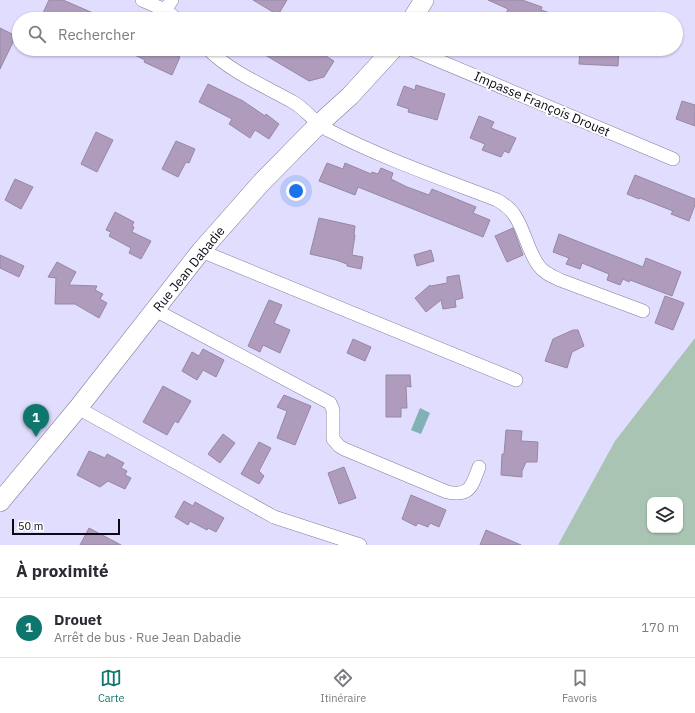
<!DOCTYPE html>
<html lang="fr">
<head>
<meta charset="utf-8">
<style>
  body { margin:0; font-family:"IBM Plex Sans",sans-serif; background:#f2f2f3; color:#2b2b33 }
  .controls { position:absolute; right:12px; bottom:12px; display:grid; overflow:hidden; border-radius:8px; box-shadow:0 1px 3px #0004 }
  .controls button { width:36px; height:36px; display:grid; place-items:center; padding:0; border:0; border-bottom:1px solid #e1e1e2; background:#fff; color:#2b2b33; font:20px sans-serif }
  .scale { position:absolute; left:12px; bottom:10px; width:108px; box-sizing:border-box; padding-left:4px; border:2px solid #0b0a14; border-top:0; font-size:11px; line-height:14px; white-space:nowrap; color:#0b0a14; -webkit-text-stroke:3px #fff; paint-order:stroke }
  .you { position:absolute; left:296px; top:191px; width:14px; height:14px; margin:-10px; border:3px solid #fff; border-radius:50%; background:#1a73e8; box-shadow:0 0 0 6px #1a73e833 }
  .badge { display:grid; place-items:center; width:26px; height:26px; border-radius:50%; background:#0f766e; color:#fff; font-size:13px; font-weight:700 }
  .pin { position:absolute; translate:-50% -33px; filter:drop-shadow(0 1px 2px #0008) }
  .pin::after { content:''; position:absolute; top:21px; width:14px; height:12px; background:inherit; clip-path:polygon(0 0,100% 0,50% 100%) }
  .list { margin:0; padding:0; list-style:none }
  h2 { display:flex; justify-content:space-between; align-items:center; height:52px; margin:0; padding:0 16px; font-size:17px }
  h2 small { font-size:13px; font-weight:400; color:#7c7c81 }
  .list li { display:grid; grid-template-columns:26px 1fr auto; gap:12px; align-items:center; box-sizing:border-box; height:60px; padding:0 16px; border-top:1px solid #e1e1e2 }
  .list b { display:block; font-size:15px; white-space:nowrap }
  .list p { margin:0; font-size:13px; white-space:nowrap; color:#7c7c81 }
  .list em { font-size:13px; font-style:normal; color:#7c7c81 }
  .icon { flex:none; width:22px; height:22px; fill:none; stroke:currentColor; stroke-width:2; stroke-linecap:round; stroke-linejoin:round }
  .map { position:relative; flex:none; width:695px; height:545px; overflow:hidden }
  .search { position:absolute; background:#fff; box-shadow:0 1px 3px #0004; left:12px; right:12px; top:12px; height:44px; display:flex; align-items:center; gap:10px; box-sizing:border-box; padding:0 14px; border-radius:22px; color:#7c7c81; font-size:15px }
  .sheet { height:112px; background:#fff }
  nav { display:flex; justify-content:space-around; align-items:center; box-sizing:border-box; height:56px; border-top:1px solid #e1e1e2; background:#fff; font-size:11px; color:#7c7c81 }
  nav a { display:grid; justify-items:center; gap:2px }
  nav .on { color:#0f766e }
  .map>svg:first-child { display:block }
</style>
</head>
<body>
<div class="map">
<svg width="695" height="545" viewBox="0 0 695 545">
  <rect width="100%" height="100%" fill="#e1ddfe"/>
  <path fill="#a9c4b3" fill-rule="evenodd" d="M695,338V545H558L615,441ZM650,500H680V530H650Z"/>
  <path fill="#82b1b5" d="M420,408L430,413L421,434L411,430Z"/>
  <g fill="#af9cbc" stroke="#9787a3">
    <path d="M49,0H63L107,19H52L42,15Z"/>
    <path d="M253,0H287L278,15Z"/>
    <path d="M488,0H522L542,7L541,10L562,17V19H519L506,14L508,9Z"/>
    <path d="M0,28L16,36L0,69Z"/>
    <path d="M122,49H162L180,57L172,75L144,62L145,60Z"/>
    <path d="M255,49H314L334,61L324,77L309,81Z"/>
    <path d="M580,49H619L618,66L579,64Z"/>
    <path d="M208,84L243,101L265,116L266,114L279,124L269,139L255,130L250,138L229,124L232,119L199,102Z"/>
    <path d="M416,85L445,94L437,120L408,112L409,109L397,105L404,86L415,90Z"/>
    <path d="M682,101L695,105V126L676,119Z"/>
    <path d="M479,116L494,122L491,128L516,138L509,153L504,151L501,157L482,150L485,144L470,138Z"/>
    <path d="M96,132L113,140L97,172L81,164Z"/>
    <path d="M176,141L195,149L189,163L186,162L178,177L162,169Z"/>
    <path d="M327,163L343,169L345,163L371,174L372,172L378,174L381,168L393,173L391,179L407,187L429,195L432,189L476,207L473,213L490,220L483,237L358,187L355,195L319,181Z"/>
    <path d="M635,175L695,199V205L689,221L671,214L673,211L640,198L639,199L627,194Z"/>
    <path d="M15,179L33,187L21,209L5,200Z"/>
    <path d="M115,212L134,222L132,226L134,227L132,232L151,241L141,259L129,253L131,248L109,236L111,232L106,230Z"/>
    <path d="M319,218L355,226L354,235H355L352,255L363,257L361,269L347,266V264L336,260L310,254Z"/>
    <path d="M513,228L523,255L507,262L495,236Z"/>
    <path d="M559,234L643,267L646,258L681,272L672,296L630,280L629,282L623,279L620,285L607,280L609,274L582,263L580,269L566,264L569,258L553,252Z"/>
    <path d="M431,250L434,261L417,266L414,255Z"/>
    <path d="M0,255L24,266L19,277L0,268Z"/>
    <path d="M57,262L76,272L69,285L97,286L95,290L103,294L100,299L107,303L99,318L75,304H55L56,278L48,277Z"/>
    <path d="M459,275L463,298L455,300L456,307L443,309L441,300L426,312L415,298L430,285L431,286L447,283V277Z"/>
    <path d="M665,296L684,303L673,330L655,323Z"/>
    <path d="M269,300L282,305L274,323L290,330L280,353L263,345L260,352L248,346Z"/>
    <path d="M573,330H578L584,346L572,352L567,368L545,361L553,339Z"/>
    <path d="M353,339L371,347L365,361L347,353Z"/>
    <path d="M203,349L224,360L216,377L203,370L197,380L182,371L192,352L199,356Z"/>
    <path d="M386,375H410L411,387L406,386L407,408H401V417H386Z"/>
    <path d="M163,386L191,401L178,423L175,421L167,435L143,422Z"/>
    <path d="M284,395L311,406L295,445L277,438L287,411L277,407Z"/>
    <path d="M506,430L522,431L521,441L538,442L537,462H526L522,471V477L501,475L502,454H504Z"/>
    <path d="M223,434L235,443L220,463L208,454Z"/>
    <path d="M259,442L271,448L259,471L264,476L259,484L241,474Z"/>
    <path d="M89,451L105,458L107,454L124,463L121,468L127,471L125,475L131,478L125,489L108,481L100,487L77,475Z"/>
    <path d="M344,467L356,498L339,504L328,473Z"/>
    <path d="M411,495L446,510L439,527L430,523L428,527L418,523L416,526L402,519Z"/>
    <path d="M184,501L193,506L195,502L224,518L216,532L208,528L207,530L190,521L188,525L175,517Z"/>
    <path d="M89,528L121,545H80Z"/>
    <path d="M486,530L521,545H480Z"/>
  </g>
  <g fill="none" stroke-linecap="round" stroke-linejoin="round">
    <defs>
      <g id="street">
        <path d="M142,0L165,10L177,19"/>
        <path d="M165,10L172,0"/>
        <path d="M208,49C232,73 263,85 293,102C306,109 315,124 328,130C382,158 440,178 497,200C504,204 511,209 515,216C525,231 528,252 539,266C544,273 552,276 560,280L643,311"/>
        <path d="M411,49L673,159"/>
        <path d="M201,251L516,380"/>
        <path d="M155,310L330,403L333,410V439L339,446L344,449L447,492C470,497 472,486 479,467"/>
        <path d="M78,408L274,517L360,545"/>
      </g>
      <g id="secondary">
        <path d="M412,19L424,0"/>
        <path d="M0,502L78,408L201,251L261,183L319,124L350,96L393,49"/>
      </g>
    </defs>
    <use href="#street" stroke="#817d9a" stroke-width="14"/>
    <use href="#secondary" stroke="#817d9a" stroke-width="20"/>
    <use href="#street" stroke="#fff" stroke-width="13"/>
    <use href="#secondary" stroke="#fff" stroke-width="19"/>
  </g>
  <g text-anchor="middle" dominant-baseline="central" stroke-width="4" stroke-linejoin="round" paint-order="stroke">
    <g font-size="13" fill="#0b0a14" stroke="#fff">
      <text transform="translate(542 104) rotate(23)">Impasse François Drouet</text>
      <text transform="translate(189 269) rotate(-51)">Rue Jean Dabadie</text>
    </g>
  </g>
</svg>
<div class="controls">
<button><svg class="icon" aria-label="layers" viewBox="0 0 24 24"><path d="M12 4l9 5-9 5-9-5zM3 14l9 5 9-5"/></svg></button>
</div>
<div class="scale">50 m</div>
<div class="you"></div>
<div class="pin badge" style="left:36px;top:437px">1</div>
<div class="search"><svg class="icon" aria-label="search" viewBox="0 0 24 24"><circle cx="10" cy="10" r="6"/><path d="M15 15l6 6"/></svg>Rechercher</div>
</div>
<section class="sheet">
<h2>À proximité<small></small></h2>
<ul class="list">
<li><span class="badge">1</span><div><b>Drouet</b><p>Arrêt de bus · Rue Jean Dabadie</p></div><em>170 m</em></li>
</ul>
</section>
<nav>
<a class="on"><svg class="icon" aria-label="map" viewBox="0 0 24 24"><path d="M3 6l6-2 6 2 6-2v14l-6 2-6-2-6 2zM9 4v14M15 6v14"/></svg>Carte</a>
<a><svg class="icon" aria-label="directions" viewBox="0 0 24 24"><path d="M12 3l9 9-9 9-9-9zM9 14v-3h6M13 9l2 2-2 2"/></svg>Itinéraire</a>
<a><svg class="icon" aria-label="saved" viewBox="0 0 24 24"><path d="M7 4h10v16l-5-4-5 4z"/></svg>Favoris</a>
</nav>
</body>
</html>
